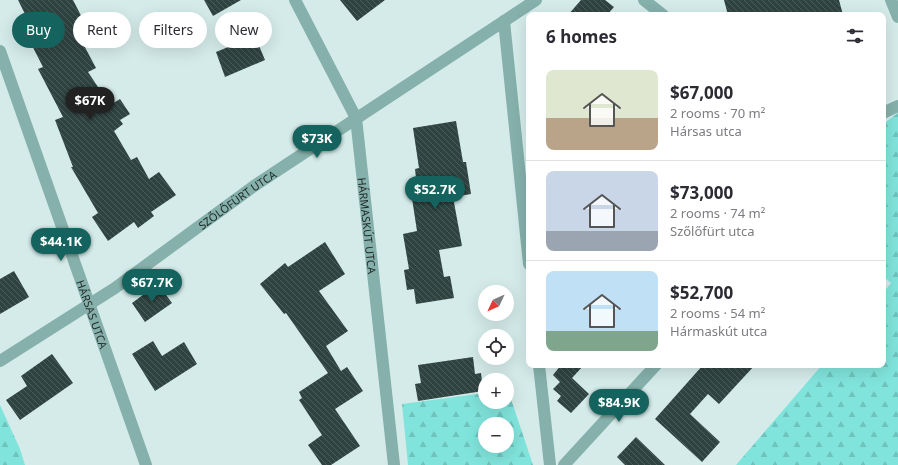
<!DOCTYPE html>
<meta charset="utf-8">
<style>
body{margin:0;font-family:"Noto Sans",sans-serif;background:#f7f7f7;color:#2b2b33;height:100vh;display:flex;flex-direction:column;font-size:15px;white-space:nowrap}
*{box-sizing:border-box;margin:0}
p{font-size:13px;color:#7c7c81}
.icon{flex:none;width:22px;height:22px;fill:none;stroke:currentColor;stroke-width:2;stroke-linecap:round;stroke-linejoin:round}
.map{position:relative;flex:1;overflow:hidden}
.side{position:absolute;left:526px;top:12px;width:360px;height:356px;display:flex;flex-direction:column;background:#fff;border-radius:8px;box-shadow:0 4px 16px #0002}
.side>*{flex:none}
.top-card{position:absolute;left:12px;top:12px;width:380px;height:36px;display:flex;gap:8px}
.needle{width:26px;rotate:226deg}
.fabs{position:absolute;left:478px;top:285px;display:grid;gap:8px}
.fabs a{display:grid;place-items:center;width:36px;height:36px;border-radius:50%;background:#fff;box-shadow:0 4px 16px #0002;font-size:20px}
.price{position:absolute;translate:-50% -34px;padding:0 9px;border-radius:14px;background:#15635e;color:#fff;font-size:13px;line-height:26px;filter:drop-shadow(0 1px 2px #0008)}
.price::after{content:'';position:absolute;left:50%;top:24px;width:12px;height:9px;margin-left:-6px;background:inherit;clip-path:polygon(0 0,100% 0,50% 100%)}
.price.current{background:#222;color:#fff}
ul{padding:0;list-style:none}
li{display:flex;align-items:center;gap:12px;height:100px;padding:0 20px}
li+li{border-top:1px solid #e1e1e2}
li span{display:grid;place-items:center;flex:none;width:112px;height:80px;border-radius:8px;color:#555}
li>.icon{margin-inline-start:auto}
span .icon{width:48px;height:48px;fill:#fffc;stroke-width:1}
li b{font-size:17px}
h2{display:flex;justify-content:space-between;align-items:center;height:48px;padding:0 20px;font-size:17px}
.tag{padding:0 14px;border-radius:18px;background:#fff;box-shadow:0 4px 16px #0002;font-size:14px;line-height:36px}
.tag.current{background:#15635e;color:#fff}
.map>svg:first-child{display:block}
.forest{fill:url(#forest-firs);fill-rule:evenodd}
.building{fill:url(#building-back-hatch)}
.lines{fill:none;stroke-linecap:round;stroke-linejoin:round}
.street{stroke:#85b0ab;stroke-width:12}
.labels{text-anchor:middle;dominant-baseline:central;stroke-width:4;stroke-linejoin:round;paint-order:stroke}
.street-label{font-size:11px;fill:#1f2827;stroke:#fff}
</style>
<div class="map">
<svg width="898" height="465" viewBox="0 0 898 465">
<defs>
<pattern id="forest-firs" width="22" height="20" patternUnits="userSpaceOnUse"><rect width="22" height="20" fill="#80e4dc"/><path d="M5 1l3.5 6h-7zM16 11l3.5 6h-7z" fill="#6ec4bd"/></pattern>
<pattern id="building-back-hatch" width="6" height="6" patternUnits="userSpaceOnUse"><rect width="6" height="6" fill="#2f4341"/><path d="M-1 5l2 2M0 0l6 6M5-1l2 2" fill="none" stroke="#4b5c5a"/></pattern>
</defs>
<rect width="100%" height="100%" fill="#d4ebe9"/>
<path class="forest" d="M898 113V465H736L822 365H883V293L891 283 883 276V124Z
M508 390 533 465H408L402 404 485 393V402H507ZM485 424H507V446H485Z
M0 405 20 449 25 465H0Z"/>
<path class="building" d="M18 0H73L89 31 79 36 96 68 88 72 110 105 120 99 130 114 120 120 123 124 114 131 131 160 137 157 149 179 159 172 176 195 151 212 154 216 138 228 134 222 108 241 92 217 98 213 71 167H73L55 120 63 117 38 69 43 67 21 24 28 20Z
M204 0H241L213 16Z
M340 0H385L357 21Z
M581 0H605L614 7 607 15H568Z
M724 0H839L843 15H728Z
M255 36 265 60 225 77 216 52Z
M456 121 463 162H466L471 194 453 197 462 246 439 250 444 277 450 276 454 298 416 304 414 289 407 290 404 270 409 269 403 234 417 231 409 179 416 178 415 169 419 168 413 128Z
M325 242 345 274 319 291 348 331 326 346 341 371 347 367 363 391 335 409 360 446 331 465H322L308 445 322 435 299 400 302 398 299 392 328 373 286 313 284 314 260 284 285 263 288 267Z
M14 271 29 297 0 314V279Z
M158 284 172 303 145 322 132 303Z
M153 341 162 356 184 342 197 364 155 391 132 354Z
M52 354 73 383 20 420 6 400 27 386 21 376Z
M473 357 475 374 481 373 483 391 418 401 415 384 421 383 418 365Z
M561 365H584L572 378 589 394 571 413 557 401 561 396 553 389 560 382 553 375Z
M703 365H755L719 404 708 394 690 414 720 442 702 462 655 419Z
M636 437 637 438 665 465H625L617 457Z"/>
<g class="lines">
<g class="street">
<path id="s1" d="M295 0 356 118 394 465"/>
<path d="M644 0 663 15"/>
<path d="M891 0 898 17"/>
<path d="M504 21 529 264"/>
<path id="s2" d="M0 51 146 465"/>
<path d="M883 113 898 106"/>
<path id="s3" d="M0 361 115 288 254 186 536 0"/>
<path d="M539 365 550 465"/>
<path d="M564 465 656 365"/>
</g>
</g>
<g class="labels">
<g class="street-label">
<text stroke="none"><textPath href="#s3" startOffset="287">SZŐLŐFÜRT UTCA</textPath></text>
<text stroke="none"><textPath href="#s1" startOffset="241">HÁRMASKÚT UTCA</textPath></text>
<text stroke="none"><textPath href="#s2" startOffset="279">HÁRSAS UTCA</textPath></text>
</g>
</g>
</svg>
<div class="fabs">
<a><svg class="needle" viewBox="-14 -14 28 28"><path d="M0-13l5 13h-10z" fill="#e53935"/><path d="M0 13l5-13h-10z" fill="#7c7c81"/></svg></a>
<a><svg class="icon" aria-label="locate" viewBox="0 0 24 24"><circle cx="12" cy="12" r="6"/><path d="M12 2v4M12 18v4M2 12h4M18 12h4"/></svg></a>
<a>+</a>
<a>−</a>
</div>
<b class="price current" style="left:90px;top:121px">$67K</b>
<b class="price" style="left:317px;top:159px">$73K</b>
<b class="price" style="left:435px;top:210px">$52.7K</b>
<b class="price" style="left:61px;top:262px">$44.1K</b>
<b class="price" style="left:152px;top:303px">$67.7K</b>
<b class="price" style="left:619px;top:423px">$84.9K</b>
<div class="top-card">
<a class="tag current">Buy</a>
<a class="tag">Rent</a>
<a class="tag">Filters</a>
<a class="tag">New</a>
</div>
<section class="side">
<h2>6 homes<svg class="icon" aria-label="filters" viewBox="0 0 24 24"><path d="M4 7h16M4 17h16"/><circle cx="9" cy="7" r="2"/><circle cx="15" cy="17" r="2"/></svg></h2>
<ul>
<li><span style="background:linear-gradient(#dfe7d0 60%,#b9a48a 0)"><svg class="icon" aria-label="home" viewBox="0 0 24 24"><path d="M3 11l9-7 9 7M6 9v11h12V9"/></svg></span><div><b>$67,000</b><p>2 rooms · 70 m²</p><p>Hársas utca</p></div></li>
<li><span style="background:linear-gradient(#c9d6e8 75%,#9aa5b1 0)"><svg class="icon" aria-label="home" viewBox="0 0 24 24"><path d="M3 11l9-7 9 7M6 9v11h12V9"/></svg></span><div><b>$73,000</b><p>2 rooms · 74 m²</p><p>Szőlőfürt utca</p></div></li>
<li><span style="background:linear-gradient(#bfe0f5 75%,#7fa58c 0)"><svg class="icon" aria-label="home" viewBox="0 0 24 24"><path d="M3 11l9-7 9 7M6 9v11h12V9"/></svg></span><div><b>$52,700</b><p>2 rooms · 54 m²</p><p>Hármaskút utca</p></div></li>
</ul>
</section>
</div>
